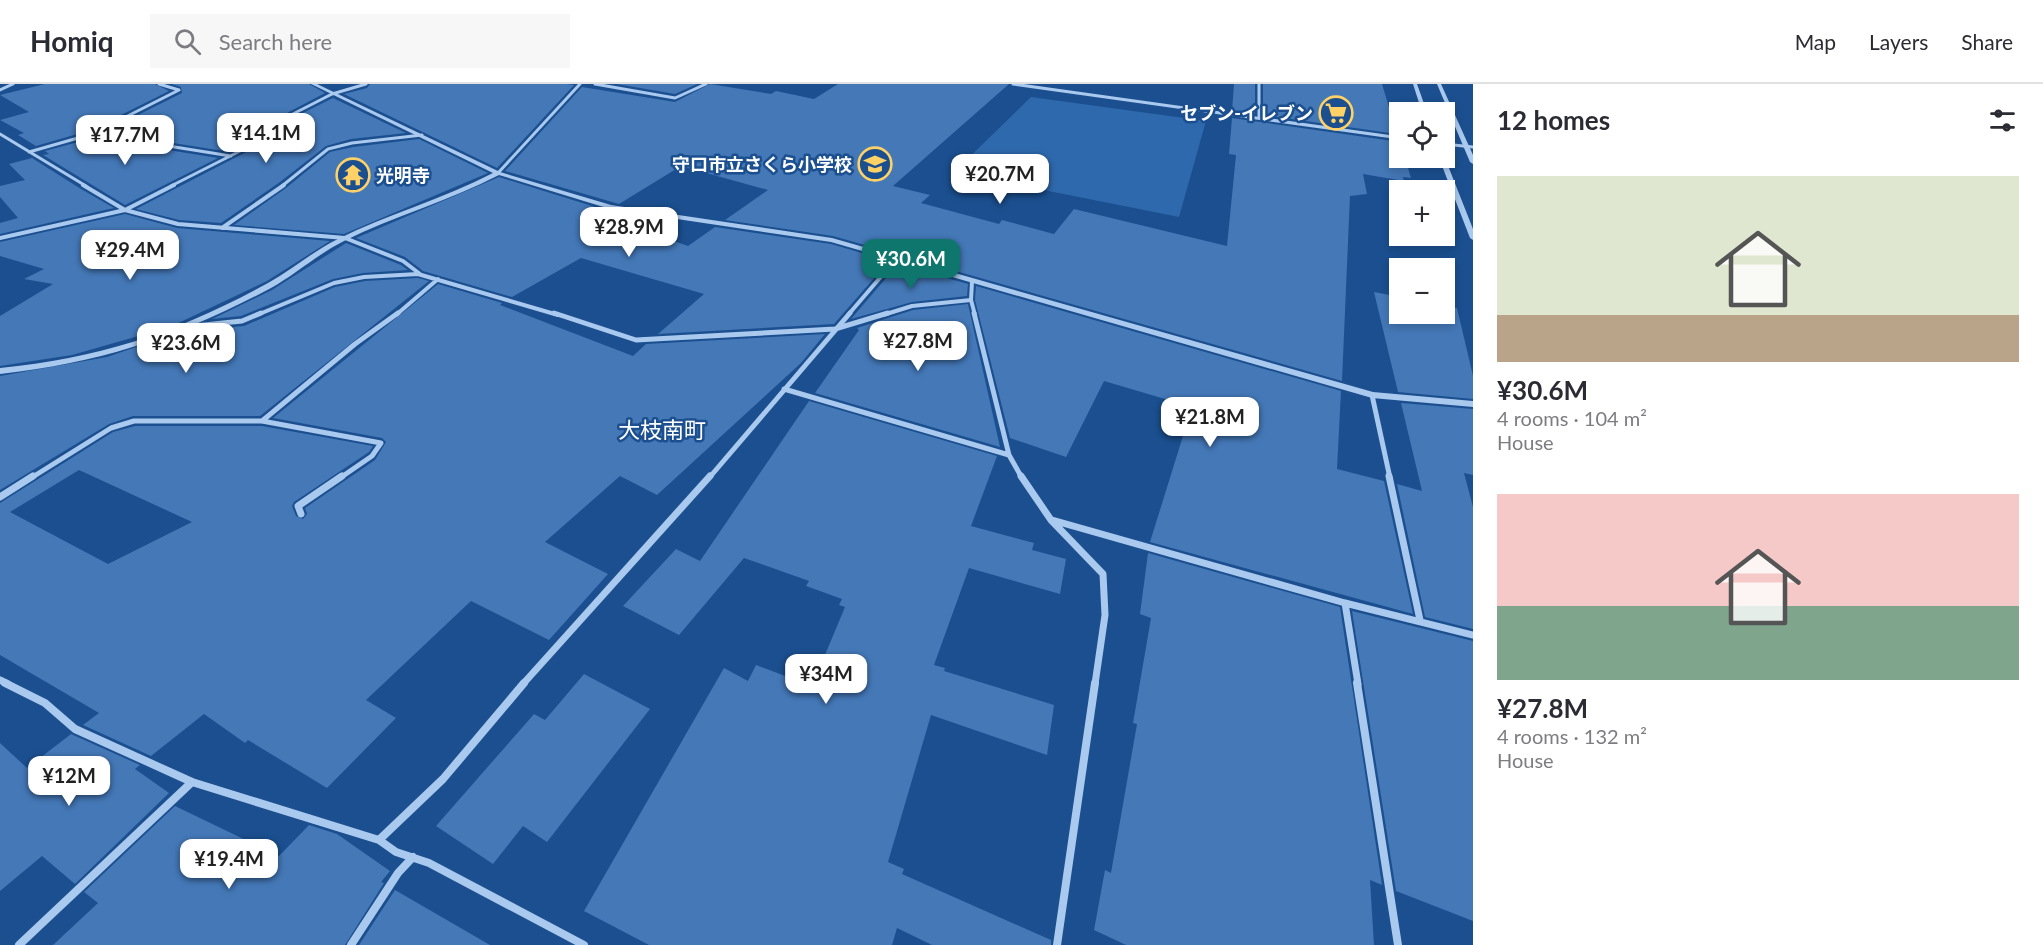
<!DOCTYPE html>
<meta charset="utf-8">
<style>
body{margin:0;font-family:Lato,"Noto Sans JP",sans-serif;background:#f7f7f7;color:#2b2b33;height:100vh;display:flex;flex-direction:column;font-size:22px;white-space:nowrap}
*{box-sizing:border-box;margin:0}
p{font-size:20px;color:#7c7c81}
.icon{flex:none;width:33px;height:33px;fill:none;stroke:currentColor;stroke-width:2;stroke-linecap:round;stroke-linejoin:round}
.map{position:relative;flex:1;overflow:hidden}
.drawer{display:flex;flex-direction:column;background:#fff;width:570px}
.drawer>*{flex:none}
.controls{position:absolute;left:1389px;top:18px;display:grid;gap:12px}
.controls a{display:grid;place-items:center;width:66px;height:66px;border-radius:0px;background:#fff;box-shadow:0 3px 9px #0003;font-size:30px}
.price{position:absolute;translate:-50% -51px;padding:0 14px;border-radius:12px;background:#fff;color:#222;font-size:20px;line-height:39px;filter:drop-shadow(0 2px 3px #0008)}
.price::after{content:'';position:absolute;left:50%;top:36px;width:18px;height:14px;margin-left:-9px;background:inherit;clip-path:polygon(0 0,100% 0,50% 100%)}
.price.current{background:#0f766e;color:#fff}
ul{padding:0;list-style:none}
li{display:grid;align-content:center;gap:12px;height:318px;padding:0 24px}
li span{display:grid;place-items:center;height:186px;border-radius:0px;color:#555}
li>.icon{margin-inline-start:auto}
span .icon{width:108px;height:108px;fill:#fffc;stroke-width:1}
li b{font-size:26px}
h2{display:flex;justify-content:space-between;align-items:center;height:72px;padding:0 24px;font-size:26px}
header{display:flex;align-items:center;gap:36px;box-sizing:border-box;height:84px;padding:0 30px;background:#fff;border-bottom:2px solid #e1e1e2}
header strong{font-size:28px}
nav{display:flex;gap:33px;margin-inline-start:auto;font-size:21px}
.search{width:420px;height:54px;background:#f7f7f7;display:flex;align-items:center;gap:15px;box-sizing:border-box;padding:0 21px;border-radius:0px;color:#7c7c81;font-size:22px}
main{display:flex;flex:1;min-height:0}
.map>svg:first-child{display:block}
.green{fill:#2e69ad}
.building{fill:#4478b7;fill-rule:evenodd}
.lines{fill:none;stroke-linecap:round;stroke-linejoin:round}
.minor-far4{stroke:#a9c9ee;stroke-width:3}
.minor-far3{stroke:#a9c9ee;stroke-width:4}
.minor-far2{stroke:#a9c9ee;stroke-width:5}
.minor-far1{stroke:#a9c9ee;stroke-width:7}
.minor{stroke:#a9c9ee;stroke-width:8}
.tertiary{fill:#a9c9ee;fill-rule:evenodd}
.labels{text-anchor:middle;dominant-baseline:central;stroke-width:5;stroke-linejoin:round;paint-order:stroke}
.far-poi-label{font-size:18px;font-weight:bold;fill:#fff;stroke:#1b4f8f;text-anchor:end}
.neighbourhood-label{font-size:22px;fill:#fff;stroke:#1b4f8f}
</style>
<header>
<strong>Homiq</strong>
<div class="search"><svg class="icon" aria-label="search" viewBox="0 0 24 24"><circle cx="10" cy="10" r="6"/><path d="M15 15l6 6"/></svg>Search here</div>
<nav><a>Map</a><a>Layers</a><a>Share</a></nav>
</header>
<main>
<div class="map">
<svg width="1473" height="861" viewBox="0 0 1473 861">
<rect width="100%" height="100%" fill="#1b4f8f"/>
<path class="green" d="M1031 13 1206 37 1179 133 954 88Z"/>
<path class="building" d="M45 0H155L169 7 91 46 36 62 18 51 24 49 0 36 29 28 0 11Z
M172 0H309L325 9 287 29 230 68 104 48 182 9 181 3Z
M370 0H567L574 1 497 84 344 10 367 4Z
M617 0H697L675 10Z
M710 0 771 10 776 7 814 15 838 0H1009L893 102 930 111 921 119 999 140 1002 136 1054 150 1074 125 1227 162 1236 71 1229 70 1232 34 1400 58V74H1405L1411 94 1403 93 1404 97 1363 90 1367 110 1350 112 1342 297 833 152 725 136 768 106 681 82 619 120 505 87 582 3 675 18Z
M1234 0H1255V30L1232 27Z
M1263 0H1382L1397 50 1263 31Z
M333 14 406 49 351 55 326 62 280 98 221 139 179 136 136 125 246 68 291 35Z
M93 54 218 74 125 121 43 71 49 70 45 67Z
M419 55 488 89 344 150 234 141 286 104 330 68 353 63Z
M32 74 81 105 114 124 0 150V139L18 134 0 113V102L25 96 9 80Z
M499 93 608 127 600 131 688 162 715 143 831 160 889 177 834 240 658 250 704 210 581 174 512 213 423 187 405 173 356 154Z
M125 130 177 144 330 157 267 197 170 243 72 271 0 282V232L53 200 24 195 44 185 0 172V158Z
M346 159 401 181 408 186 363 189 333 195 241 232 212 235 272 206Z
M898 180 968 200 967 212 912 218 851 235Z
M418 194 429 197 260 332H133L109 340 0 406V292L107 273 183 247 244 242 335 203 365 197Z
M438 200 502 219 500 221 633 272 646 260 825 250 801 279 657 411 620 392 545 458 608 490 549 556 471 517 366 616 396 634 327 704 248 656 245 659 204 630 151 672 83 641 99 629 0 571V419L113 348 135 342H262L373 362 369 368 294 418 292 422 296 432 303 435 307 430 305 424 375 376 386 358 382 354 273 334ZM79 386 192 438 108 480 10 428Z
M976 202 1341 307 1337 385 1384 397 1413 530 1150 458 1192 323 1104 297 1066 373 1010 354 975 216Z
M1374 208 1400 213V230H1444V222L1457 224 1473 292V315L1398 308Z
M968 220 1000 363 815 309 859 246 857 244 913 226Z
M809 317 997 372 971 442 1034 459 1032 466 1066 475 1060 510 969 484 934 581 945 584 944 587 1054 621 1047 671 931 631 888 778 904 785 902 790 1051 856V861H932L897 844 892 861H649L584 827 724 584 748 597 756 581 812 602 845 523 839 521 842 515 806 502 809 497 744 474 679 551 623 522 676 465 700 477Z
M1401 319 1473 325V391L1464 389 1473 423V545L1425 533 1397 400 1422 407Z
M1148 469 1340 523 1382 801 1370 796 1374 861H1126L1094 846 1105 786 1111 789 1137 640 1133 639 1151 534 1140 530Z
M1352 527 1473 557V837L1396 807Z
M584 590 650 625 547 758 523 742 493 780 436 742 534 630 545 636Z
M71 650 140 681 135 685 169 709 75 800 42 772 0 807V659L27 684Z
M175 722 279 772 309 741 337 750 390 787 381 798 384 799 345 861H53L98 819 84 808Z
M395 806 490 861H359Z"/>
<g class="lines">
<path class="minor-far4" d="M595 0 675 14 706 0
M1013 0 1400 54
M1259 0V34
M0 6 13 0
M0 50 86 102
M93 50 231 72
M1444 60 1473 63
M29 68 92 50 179 6 159 0
M498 89 580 0
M171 102 244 65 289 32 332 10 366 0
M282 102 328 65 352 59 422 51"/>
<path class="minor-far3" d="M83 101 125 126 178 140 345 154 403 177 420 190
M222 144 284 101
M0 154 125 126 174 101
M972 197 971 216 975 231
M257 231 334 199 364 193 418 190 558 231
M396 231 438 195
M848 231 897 174
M883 231 912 222 971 216"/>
<path class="minor-far2" d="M554 229 636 256 835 245 888 229
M974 229 1009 371 1022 394
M185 243 242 237 261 229
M784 305 1009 371
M1372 311 1390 394
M262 337 355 260 398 229
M31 394 111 344 134 337H262L381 359 372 372 340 394
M709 394 850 229"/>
<path class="minor-far1" d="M1021 392 1051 436 1103 490 1105 531 1095 600
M1389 392 1420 536
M0 413 33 392
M301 430 298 422 342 392
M1052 436 1345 519 1473 551
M1345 519 1358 600
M0 596 8 600
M523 600 710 392"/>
<path class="minor" d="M5 599 45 619 75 645 192 698 379 756 396 768 429 779 584 861
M1357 599 1398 861
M379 756 443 695 524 599
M19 861 192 698
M351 861 398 789 413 773
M1057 861 1095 599"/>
<path class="tertiary" d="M311 0H317L500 88 611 121 832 154 1373 308 1473 317V323L1372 314 831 158 610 125 499 91C449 117 394 132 344 157 318 170 296 190 271 204 181 252 102 279 0 290V284C101 274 179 248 268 199 292 186 313 167 338 155 388 130 443 115 493 89Z
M1413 0H1417L1427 28H1422Z
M1437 0H1441L1473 71V80L1470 78Z
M1439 74H1445L1473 145V156L1470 154Z"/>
</g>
<defs>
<g id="supermarket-ring" transform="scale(1.725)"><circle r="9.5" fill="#1b4f8f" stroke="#ffd166" stroke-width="1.5"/><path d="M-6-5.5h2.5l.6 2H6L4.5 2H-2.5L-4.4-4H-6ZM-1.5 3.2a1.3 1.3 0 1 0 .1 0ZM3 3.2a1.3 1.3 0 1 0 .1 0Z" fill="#ffd166"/></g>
<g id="school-ring" transform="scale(1.725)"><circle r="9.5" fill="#1b4f8f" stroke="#ffd166" stroke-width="1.5"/><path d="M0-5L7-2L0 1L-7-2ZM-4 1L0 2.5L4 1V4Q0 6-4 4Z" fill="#ffd166"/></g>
<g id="temple-ring" transform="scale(1.725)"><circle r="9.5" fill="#1b4f8f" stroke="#ffd166" stroke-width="1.5"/><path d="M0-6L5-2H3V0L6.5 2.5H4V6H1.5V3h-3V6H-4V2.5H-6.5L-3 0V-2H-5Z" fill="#ffd166"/></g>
</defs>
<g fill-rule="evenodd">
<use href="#supermarket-ring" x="1336" y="29"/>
<use href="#school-ring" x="875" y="80"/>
<use href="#temple-ring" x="353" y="91"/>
</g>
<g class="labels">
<g class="far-poi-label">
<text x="1313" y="29">セブン-イレブン</text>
<text x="852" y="80">守口市立さくら小学校</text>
<text x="376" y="91" text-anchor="start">光明寺</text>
</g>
<g class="neighbourhood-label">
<text x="662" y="345">大枝南町</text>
</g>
</g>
</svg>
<div class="controls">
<a><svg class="icon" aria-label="locate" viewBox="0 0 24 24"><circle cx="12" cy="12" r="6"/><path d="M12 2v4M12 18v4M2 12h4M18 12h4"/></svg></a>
<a>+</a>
<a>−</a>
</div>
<b class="price" style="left:266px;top:80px">¥14.1M</b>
<b class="price" style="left:125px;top:82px">¥17.7M</b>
<b class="price" style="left:1000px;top:121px">¥20.7M</b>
<b class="price" style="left:629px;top:174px">¥28.9M</b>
<b class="price" style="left:130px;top:197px">¥29.4M</b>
<b class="price current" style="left:911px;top:206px">¥30.6M</b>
<b class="price" style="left:918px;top:288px">¥27.8M</b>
<b class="price" style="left:186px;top:290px">¥23.6M</b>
<b class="price" style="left:1210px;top:364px">¥21.8M</b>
<b class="price" style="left:826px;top:621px">¥34M</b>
<b class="price" style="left:69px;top:723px">¥12M</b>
<b class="price" style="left:229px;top:806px">¥19.4M</b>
</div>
<section class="drawer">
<h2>12 homes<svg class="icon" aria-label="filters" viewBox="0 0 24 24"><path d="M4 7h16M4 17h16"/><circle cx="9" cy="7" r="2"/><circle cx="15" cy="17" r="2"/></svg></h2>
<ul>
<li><span style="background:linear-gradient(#dfe7d0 75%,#b9a48a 0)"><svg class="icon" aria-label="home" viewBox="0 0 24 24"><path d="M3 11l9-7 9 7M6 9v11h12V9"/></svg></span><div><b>¥30.6M</b><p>4 rooms · 104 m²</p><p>House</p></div></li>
<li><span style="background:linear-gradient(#f6c9c9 60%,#7fa58c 0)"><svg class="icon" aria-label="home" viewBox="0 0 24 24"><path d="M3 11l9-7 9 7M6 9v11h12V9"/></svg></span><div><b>¥27.8M</b><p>4 rooms · 132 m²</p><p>House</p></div></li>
</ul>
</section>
</main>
